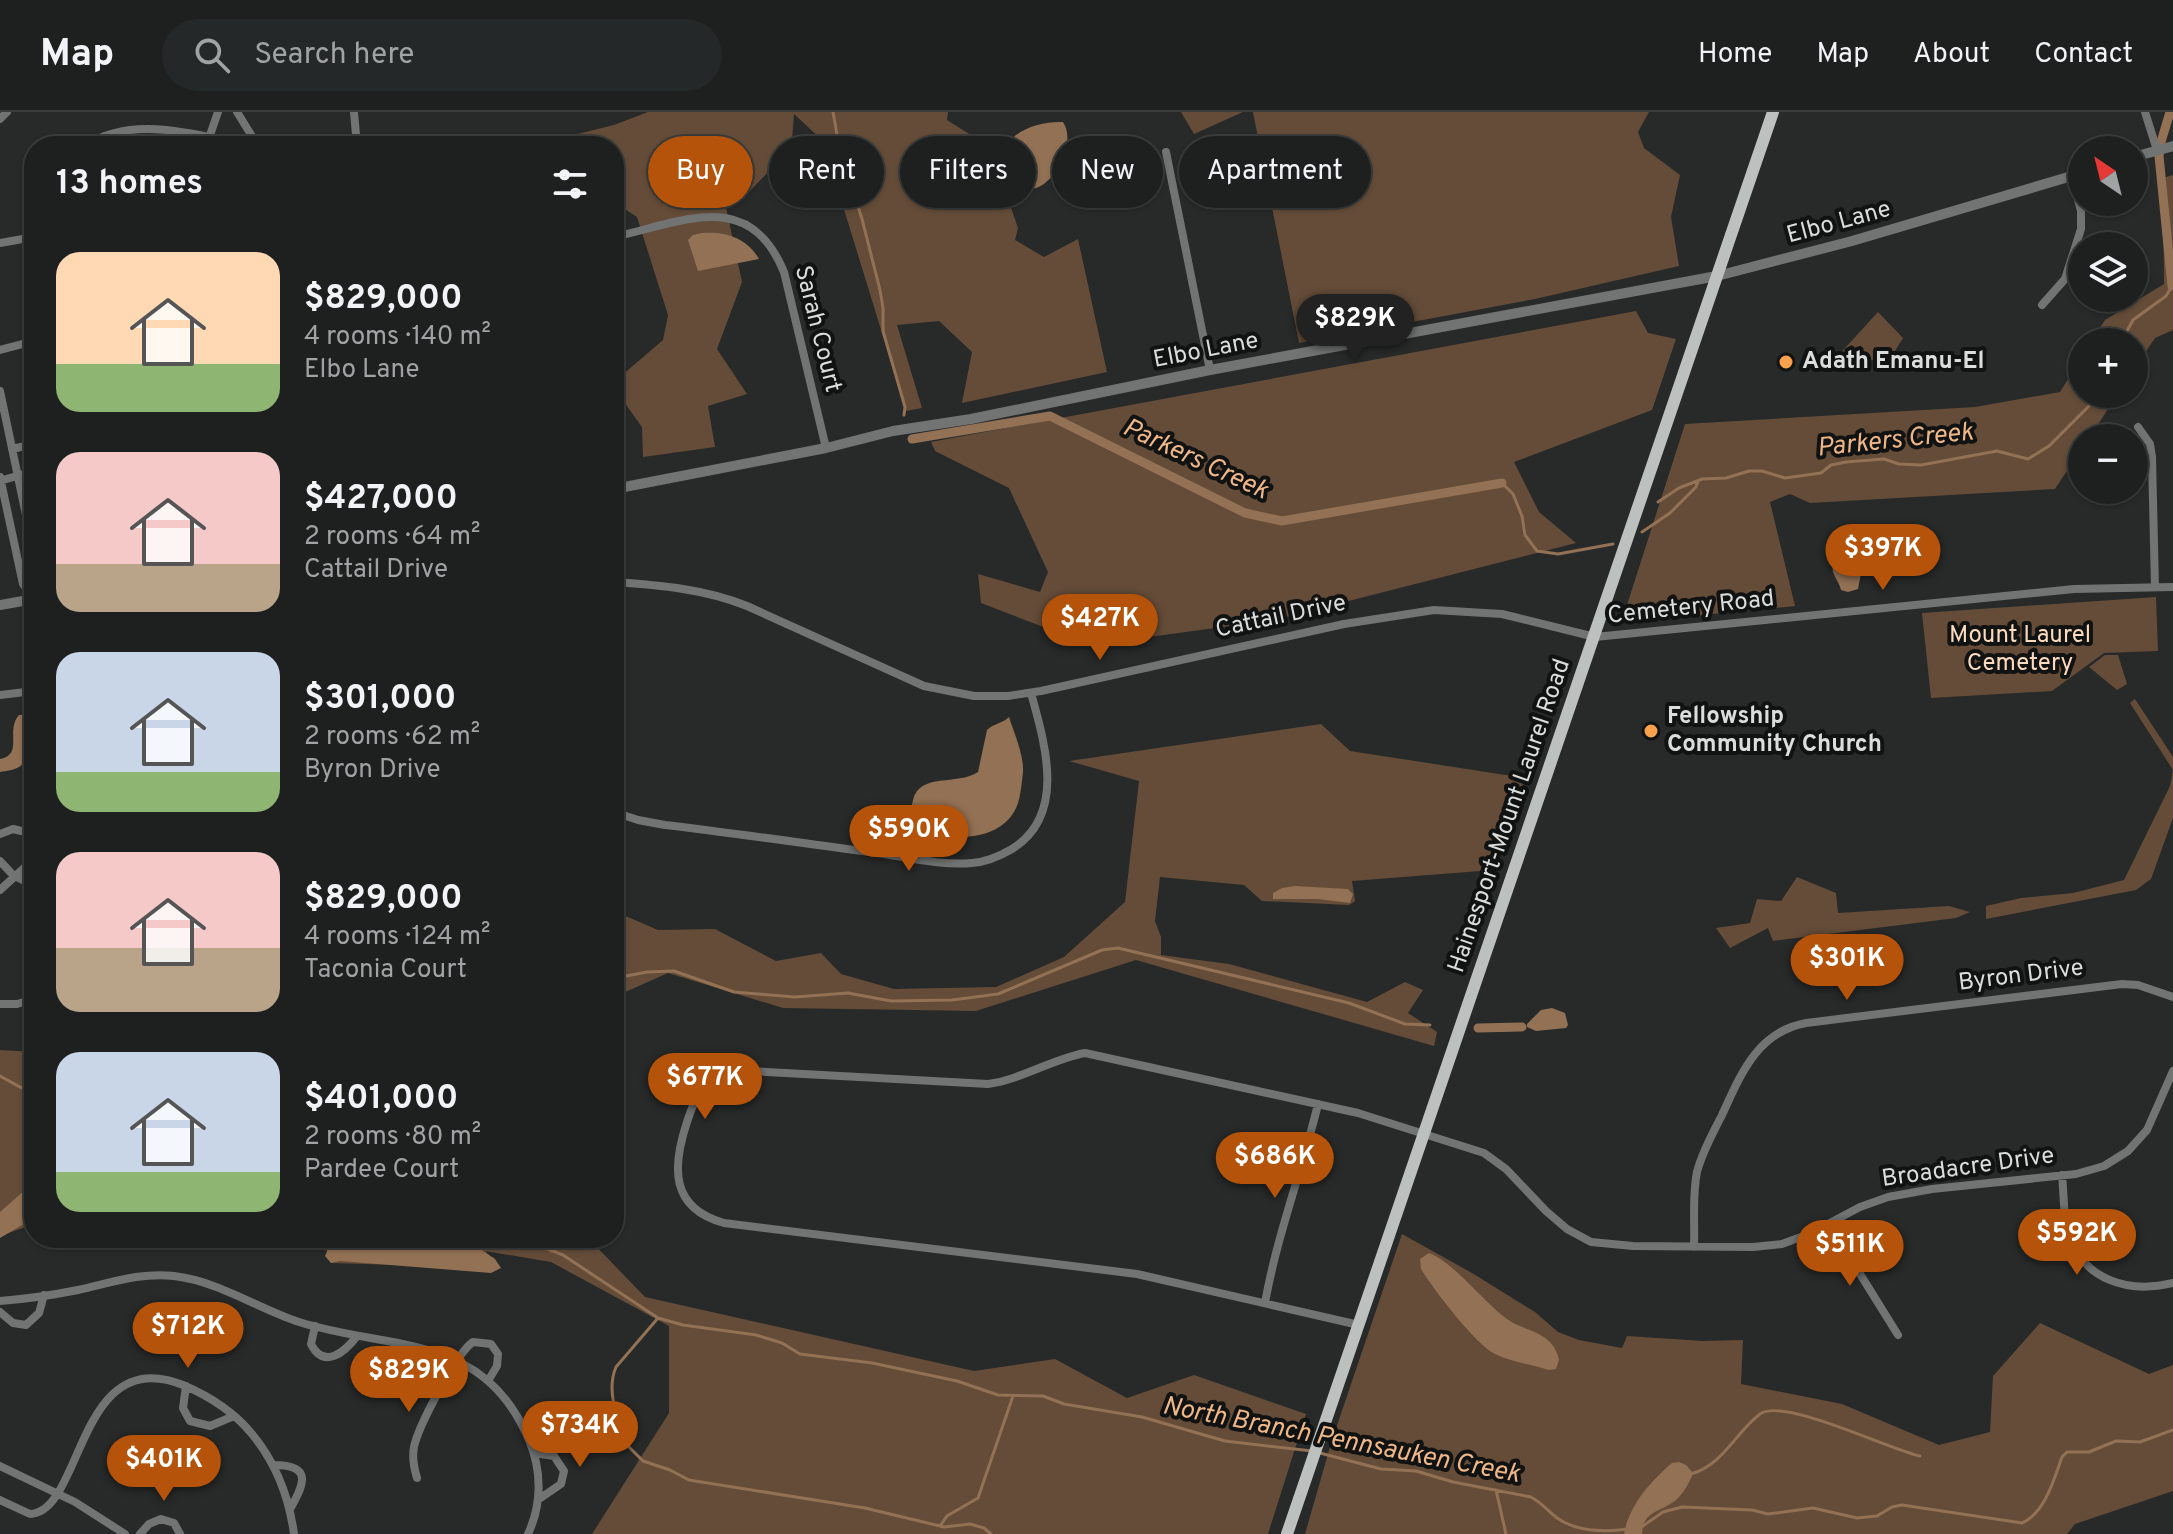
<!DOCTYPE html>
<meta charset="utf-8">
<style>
body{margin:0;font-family:Overpass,sans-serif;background:#252828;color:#f1f3f6;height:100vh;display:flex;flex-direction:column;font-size:30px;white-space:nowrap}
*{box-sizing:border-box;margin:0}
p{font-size:26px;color:#a0a3a4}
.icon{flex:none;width:44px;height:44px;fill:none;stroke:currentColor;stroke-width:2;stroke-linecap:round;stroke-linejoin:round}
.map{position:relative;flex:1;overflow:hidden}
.details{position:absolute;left:24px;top:24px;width:600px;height:1112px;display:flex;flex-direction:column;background:#1d201f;border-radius:32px;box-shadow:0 2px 6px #0004,0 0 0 2px #3b3e3d}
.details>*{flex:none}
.banner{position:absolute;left:648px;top:24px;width:760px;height:72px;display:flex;gap:16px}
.needle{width:52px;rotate:325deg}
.controls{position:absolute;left:2068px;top:24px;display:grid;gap:16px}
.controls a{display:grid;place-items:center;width:80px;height:80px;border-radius:50%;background:#1d201f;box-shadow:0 2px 6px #0004,0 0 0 2px #3b3e3d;font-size:40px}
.price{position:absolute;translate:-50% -68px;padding:0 18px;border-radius:28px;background:#b45309;color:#fff;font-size:26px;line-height:52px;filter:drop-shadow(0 2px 4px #0008)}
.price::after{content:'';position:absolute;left:50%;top:48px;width:24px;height:18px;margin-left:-12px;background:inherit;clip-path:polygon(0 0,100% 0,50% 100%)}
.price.on{background:#222;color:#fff}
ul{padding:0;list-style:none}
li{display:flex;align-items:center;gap:24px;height:200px;padding:0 32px}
li span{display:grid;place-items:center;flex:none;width:224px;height:160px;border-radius:24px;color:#555}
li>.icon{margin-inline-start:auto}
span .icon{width:96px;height:96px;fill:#fffc;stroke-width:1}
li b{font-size:34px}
h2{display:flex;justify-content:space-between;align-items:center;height:96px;padding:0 32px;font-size:34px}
.tag{padding:0 28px;border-radius:36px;background:#1d201f;box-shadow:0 2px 6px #0004,0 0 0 2px #3b3e3d;font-size:28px;line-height:72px}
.tag.on{background:#b45309;color:#fff}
header{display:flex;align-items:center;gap:48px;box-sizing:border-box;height:112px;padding:0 40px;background:#1d201f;border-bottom:2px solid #3b3e3d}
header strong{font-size:38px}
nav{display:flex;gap:44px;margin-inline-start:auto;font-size:28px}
.search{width:560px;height:72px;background:#252828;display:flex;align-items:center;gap:20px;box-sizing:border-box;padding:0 28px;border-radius:44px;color:#a0a3a4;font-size:30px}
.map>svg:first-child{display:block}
.green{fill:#644c38}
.water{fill:#937154}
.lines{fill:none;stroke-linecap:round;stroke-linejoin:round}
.stream{stroke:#937154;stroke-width:3}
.canal{stroke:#937154;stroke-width:9}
.minor{stroke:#727474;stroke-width:8}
.tertiary{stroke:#727474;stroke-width:10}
.primary{stroke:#bcc0bf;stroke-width:12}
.poi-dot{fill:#f9a04c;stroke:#111212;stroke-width:3}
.labels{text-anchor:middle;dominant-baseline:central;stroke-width:8;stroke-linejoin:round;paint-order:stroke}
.street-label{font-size:24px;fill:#dbdddd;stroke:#111212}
.poi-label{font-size:24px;font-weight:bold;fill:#dbdddd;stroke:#111212;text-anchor:start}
.park-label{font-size:24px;fill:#fddbbe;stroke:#111212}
.water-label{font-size:26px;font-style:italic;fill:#efb788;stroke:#111212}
</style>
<header>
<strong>Map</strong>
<div class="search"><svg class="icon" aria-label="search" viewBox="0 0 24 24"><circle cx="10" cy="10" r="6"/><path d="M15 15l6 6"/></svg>Search here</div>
<nav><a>Home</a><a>Map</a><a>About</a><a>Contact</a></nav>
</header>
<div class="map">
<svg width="2173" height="1422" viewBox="0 0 2173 1422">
<rect width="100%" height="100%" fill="#272a29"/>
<path class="green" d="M648 0H948L947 8 990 35 1018 116 1015 128 1044 145 1078 127 1107 260 962 291 972 240 939 209 897 213 922 296 906 299 823 29 794 2 789 67 772 56 748 81 717 53 742 170 717 237 747 282 708 294 715 335 643 345 642 315 614 276V270L663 228 668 203 637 105 614 90V34H529L614 13Z
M1181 0H1243L1194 22Z
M1253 0H1649L1638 20 1644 36 1680 63 1671 105 1679 154 1535 187 1299 231Z
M2173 63V218L2155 226 2134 257V230H2091L2105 208 2164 172 2163 66Z
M1636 199 1648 221 1676 227 1652 298 1514 350 1539 400 1576 431 1274 508 1090 533 981 491 978 462 1040 480 1048 460 1009 376 935 339 931 330Z
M1878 200 1903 226 1893 242 1848 255 1835 247Z
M2082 245V282H2118L2089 326H2082V336L2055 377 1810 391 1790 382 1770 390 1795 494 1630 510 1626 496 1685 312 1975 295 2060 280Z
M2156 485 2158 539 2104 541 2052 579 1931 586 1922 501Z
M2105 543H2118L2127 572 2117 578 2089 555Z
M2135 587 2173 645V706L2151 767 2136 778 1986 807V794L2021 786 2073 781 2124 768 2170 674 2173 658 2130 591Z
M1321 612 1350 639 1525 666 1493 758 1352 769 1355 789 1349 793 1262 789 1244 773 1160 765 1155 809 1161 825V843L1229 852 1367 890 1405 870 1423 878 1408 901 1437 920 1434 934 1136 848 976 899 783 896 668 861 614 885V799L658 818 715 817 776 849 821 841 841 862 894 877 996 875 1064 845 1125 790 1139 669 1069 649Z
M1797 765 1836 781 1838 801 1949 794 1970 800 1956 806 1773 829 1768 816 1730 836 1716 816 1750 811 1757 787 1781 789Z
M0 938 34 940V1112L0 1124Z
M1402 1122 1472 1161 1535 1200 1558 1220 1579 1228 1622 1236 1627 1224 1703 1229 1743 1228 1741 1272 1842 1292 1939 1333 1990 1320 1993 1264 2040 1211 2149 1262 2173 1253V1379L2075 1412 2067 1422H1305L1332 1328Z
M314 1126H588L645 1185 974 1259 1055 1247 1127 1286 1194 1263 1306 1302 1268 1422H592L669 1301V1214L551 1150 485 1139 501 1156 331 1151 323 1129Z"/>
<path class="water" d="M1063 10C1077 30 1055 74 1032 77L1023 61 1013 26C1024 14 1048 9 1063 10Z
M702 121C726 119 747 126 759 147L698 159 688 128 693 123Z
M1855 423 1879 425 1883 447 1878 452 1862 456 1858 477 1848 480 1841 478C1840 472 1835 466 1833 460 1830 444 1840 427 1855 423Z
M19 603H25L33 612C34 624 31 648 19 655 14 658 6 659 0 660V647C24 642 5 619 19 603Z
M1009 605C1014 621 1024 643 1023 660 1022 668 1021 682 1018 691 1005 730 952 730 919 718 912 708 910 700 913 688 920 660 957 674 978 660L987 618C994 611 1002 612 1009 605Z
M1295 774 1348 777 1353 782 1350 791 1318 787H1273V781L1282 776Z
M1552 896 1565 901 1568 913 1566 916 1536 919 1527 915V912L1541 898Z
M34 1070V1106L0 1126V1100Z
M312 1126H464L495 1147 501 1156 491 1161 340 1149 331 1151 325 1144 329 1135 323 1129Z
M1429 1141C1455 1151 1483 1190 1507 1207 1527 1221 1553 1219 1559 1248L1556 1257 1549 1258C1531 1252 1511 1250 1495 1242 1475 1232 1433 1177 1421 1157L1420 1147Z
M1679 1350 1686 1353 1693 1361C1690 1370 1683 1382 1676 1388 1660 1401 1643 1398 1642 1422H1624C1629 1393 1651 1369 1672 1351Z"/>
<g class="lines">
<path class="stream" d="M833 0 839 34 862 107 880 178 883 196V219L905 295 904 303
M2121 230 2133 208 2166 184 2172 174
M1502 371 1513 382 1522 404 1525 423 1537 439 1558 442 1613 432
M1658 390 1679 376 1702 367 1726 366 1749 359H1762L1785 366 1821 361 1831 353 1846 350 1884 347 1899 352 1921 353 1997 339 2028 347 2049 334 2101 282
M1642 420 1670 401 1696 375 1698 369
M29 611 34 605
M614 870 626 864 647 860 674 859 734 880 795 885 848 881 891 889 952 888 998 882 1102 838 1118 836 1349 891 1405 912 1430 913
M0 964 20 975 34 979
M521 1126 563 1143 658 1206 683 1213 756 1223 782 1231 800 1242 872 1251 957 1269 998 1283 1043 1284 1064 1292 1142 1305 1225 1329 1312 1339
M551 1139 552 1126
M658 1206 616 1255C606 1278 618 1300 618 1324L643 1349 670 1358 689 1368 865 1396 944 1415 970 1412 984 1416 991 1422
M1320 1341 1381 1357 1416 1359 1453 1370 1531 1385C1542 1391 1548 1399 1557 1406 1577 1420 1606 1420 1628 1417
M1691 1362C1722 1354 1736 1320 1760 1302 1783 1285 1888 1337 1920 1344
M1496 1378 1506 1422
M940 1414 947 1404 978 1386 1013 1284
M1640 1416 1663 1400 1682 1395 1752 1398 1768 1402 1813 1396 1857 1406 1877 1404 1892 1395 1902 1393 2022 1411C2045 1401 2054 1367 2062 1345L2067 1340H2089L2116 1329 2140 1330 2173 1318"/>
<path class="canal" d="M2170 0 2161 30 2159 44 2172 174
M912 327 1050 304 1245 401 1282 409 1502 371
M1478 916 1522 915"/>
<path class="minor" d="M237 0 258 34
M354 0 357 34
M2145 0 2157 38
M0 7 7 0
M209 26 218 0
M85 34C133 2 197 23 247 34
M1166 40 1210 258
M614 125C683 110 749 75 784 160L826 336
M0 131 34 125
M2042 193 2065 167 2081 117V99L2072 64
M0 238 34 229
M0 279 34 441
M2138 315 2150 332 2152 345 2155 475
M12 337 34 332
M0 365 23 472 34 486
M0 369 34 359
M614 470C659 473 705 477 747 494L924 574 974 584H1008L1041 579 1344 512 1434 498 1502 502 1595 525 2074 477 2173 475
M0 583 34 579
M614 700 638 708 665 713C733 721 802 731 870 740 903 744 939 754 972 751 987 750 1000 744 1012 737 1067 703 1045 632 1031 581
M0 722 13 717 34 722
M0 749 13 763 34 774
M0 778 34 747
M0 892H17L34 887
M2062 1063C2064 1082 2063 1102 2068 1120 2082 1168 2128 1182 2173 1171
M1829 1112 1898 1223
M1694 1135C1695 1111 1692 1084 1697 1060 1702 1040 1713 1021 1722 1003 1741 962 1757 920 1806 911L2122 872 2138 873 2173 885
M0 1189C26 1187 53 1183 78 1178 110 1171 141 1160 174 1164 218 1169 257 1196 299 1210 392 1239 484 1220 529 1328 542 1359 542 1392 528 1422
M1265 1191C1277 1123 1302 1059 1318 992
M0 1200 13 1211 26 1213 39 1201 44 1183
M1359 1213 1137 1162 724 1111C670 1096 672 1055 687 1010 692 995 698 977 712 967 722 960 735 959 748 959L988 972C1023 967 1052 947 1085 941L1358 1001 1484 1041 1506 1057 1546 1099 1567 1117 1591 1130 1633 1134 1753 1135 1782 1132 1809 1122 1860 1095 1888 1085 1932 1077 2076 1062 2104 1054 2128 1039 2147 1018 2173 959
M315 1214 311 1232C324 1258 345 1240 357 1224
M186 1274 183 1296 190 1309 210 1314 234 1304
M534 1341 554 1344 564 1359 561 1372 539 1387
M274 1353C312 1353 305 1371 290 1397
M0 1354 75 1390 125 1422
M417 1366C414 1356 412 1345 414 1335 418 1315 457 1240 473 1230L491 1232 498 1242 497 1254 488 1269
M0 1388 30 1402C83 1401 77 1230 183 1273 209 1284 234 1300 252 1322 276 1351 289 1385 294 1422
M140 1422 149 1412 161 1407 174 1411 180 1422"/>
<path class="tertiary" d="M2134 45 2173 34
M614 377 826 336 893 319 971 307 1210 258 1717 164 1852 129 2082 61
M0 493 34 487"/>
<path class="primary" d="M1287 1422 1773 0"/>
</g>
<g class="poi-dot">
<circle cx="1786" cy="250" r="8"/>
<circle cx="1651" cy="619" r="8"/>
</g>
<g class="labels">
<g class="street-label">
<text transform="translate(1839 111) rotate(-15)">Elbo Lane</text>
<text transform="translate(817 217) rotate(76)">Sarah Court</text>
<text transform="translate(1206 239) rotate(-11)">Elbo Lane</text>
<text transform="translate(1691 496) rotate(-6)">Cemetery Road</text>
<text transform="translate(1281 505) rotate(-12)">Cattail Drive</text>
<text transform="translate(1510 704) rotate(-71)">Hainesport-Mount Laurel Road</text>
<text transform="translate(2021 864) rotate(-7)">Byron Drive</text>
<text transform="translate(1968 1056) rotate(-8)">Broadacre Drive</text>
</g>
<g class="poi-label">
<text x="1802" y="250">Adath Emanu-El</text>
<text x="1667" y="605">Fellowship<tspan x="1667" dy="28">Community Church</tspan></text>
</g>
<g class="park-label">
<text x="2020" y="524">Mount Laurel<tspan x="2020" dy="28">Cemetery</tspan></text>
</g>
<g class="water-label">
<text transform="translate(1895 329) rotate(-6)">Parkers Creek</text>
<text transform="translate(1195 348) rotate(25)">Parkers Creek</text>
<text transform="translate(1341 1329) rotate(11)">North Branch Pennsauken Creek</text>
</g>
</g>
</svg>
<div class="controls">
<a><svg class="needle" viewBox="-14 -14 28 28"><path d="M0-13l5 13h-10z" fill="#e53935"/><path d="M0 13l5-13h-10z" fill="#a0a3a4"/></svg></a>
<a><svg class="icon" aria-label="layers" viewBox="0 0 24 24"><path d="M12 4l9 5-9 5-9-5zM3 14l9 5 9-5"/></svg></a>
<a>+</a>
<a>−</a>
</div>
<b class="price on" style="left:1355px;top:250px">$829K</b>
<b class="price" style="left:1883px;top:480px">$397K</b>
<b class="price" style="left:1100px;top:550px">$427K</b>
<b class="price" style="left:909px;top:761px">$590K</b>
<b class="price" style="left:1847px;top:890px">$301K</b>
<b class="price" style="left:705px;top:1009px">$677K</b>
<b class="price" style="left:1275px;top:1088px">$686K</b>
<b class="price" style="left:2077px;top:1165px">$592K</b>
<b class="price" style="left:1850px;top:1176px">$511K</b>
<b class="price" style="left:188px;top:1258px">$712K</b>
<b class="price" style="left:409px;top:1302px">$829K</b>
<b class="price" style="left:580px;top:1357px">$734K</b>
<b class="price" style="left:164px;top:1391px">$401K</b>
<div class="banner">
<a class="tag on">Buy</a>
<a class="tag">Rent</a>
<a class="tag">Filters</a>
<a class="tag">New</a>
<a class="tag">Apartment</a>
</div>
<section class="details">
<h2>13 homes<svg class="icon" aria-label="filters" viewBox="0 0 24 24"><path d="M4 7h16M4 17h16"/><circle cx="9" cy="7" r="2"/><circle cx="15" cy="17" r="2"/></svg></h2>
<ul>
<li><span style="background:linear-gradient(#ffd9b3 70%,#8fb573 0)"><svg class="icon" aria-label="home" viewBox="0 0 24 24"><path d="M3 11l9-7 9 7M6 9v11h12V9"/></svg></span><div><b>$829,000</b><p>4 rooms · 140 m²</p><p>Elbo Lane</p></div></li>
<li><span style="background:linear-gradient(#f6c9c9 70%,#b9a48a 0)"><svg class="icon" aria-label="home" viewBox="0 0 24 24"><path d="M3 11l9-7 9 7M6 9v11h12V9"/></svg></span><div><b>$427,000</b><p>2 rooms · 64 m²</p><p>Cattail Drive</p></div></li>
<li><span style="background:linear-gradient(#c9d6e8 75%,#8fb573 0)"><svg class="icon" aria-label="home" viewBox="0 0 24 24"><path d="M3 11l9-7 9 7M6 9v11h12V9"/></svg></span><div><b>$301,000</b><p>2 rooms · 62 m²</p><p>Byron Drive</p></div></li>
<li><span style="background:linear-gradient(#f6c9c9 60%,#b9a48a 0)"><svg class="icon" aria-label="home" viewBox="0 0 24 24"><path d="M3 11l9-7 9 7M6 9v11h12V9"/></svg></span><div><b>$829,000</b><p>4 rooms · 124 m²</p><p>Taconia Court</p></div></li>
<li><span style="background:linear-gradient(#c9d6e8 75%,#8fb573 0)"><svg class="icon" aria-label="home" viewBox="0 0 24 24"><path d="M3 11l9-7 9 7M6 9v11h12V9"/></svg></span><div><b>$401,000</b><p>2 rooms · 80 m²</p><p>Pardee Court</p></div></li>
</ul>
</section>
</div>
